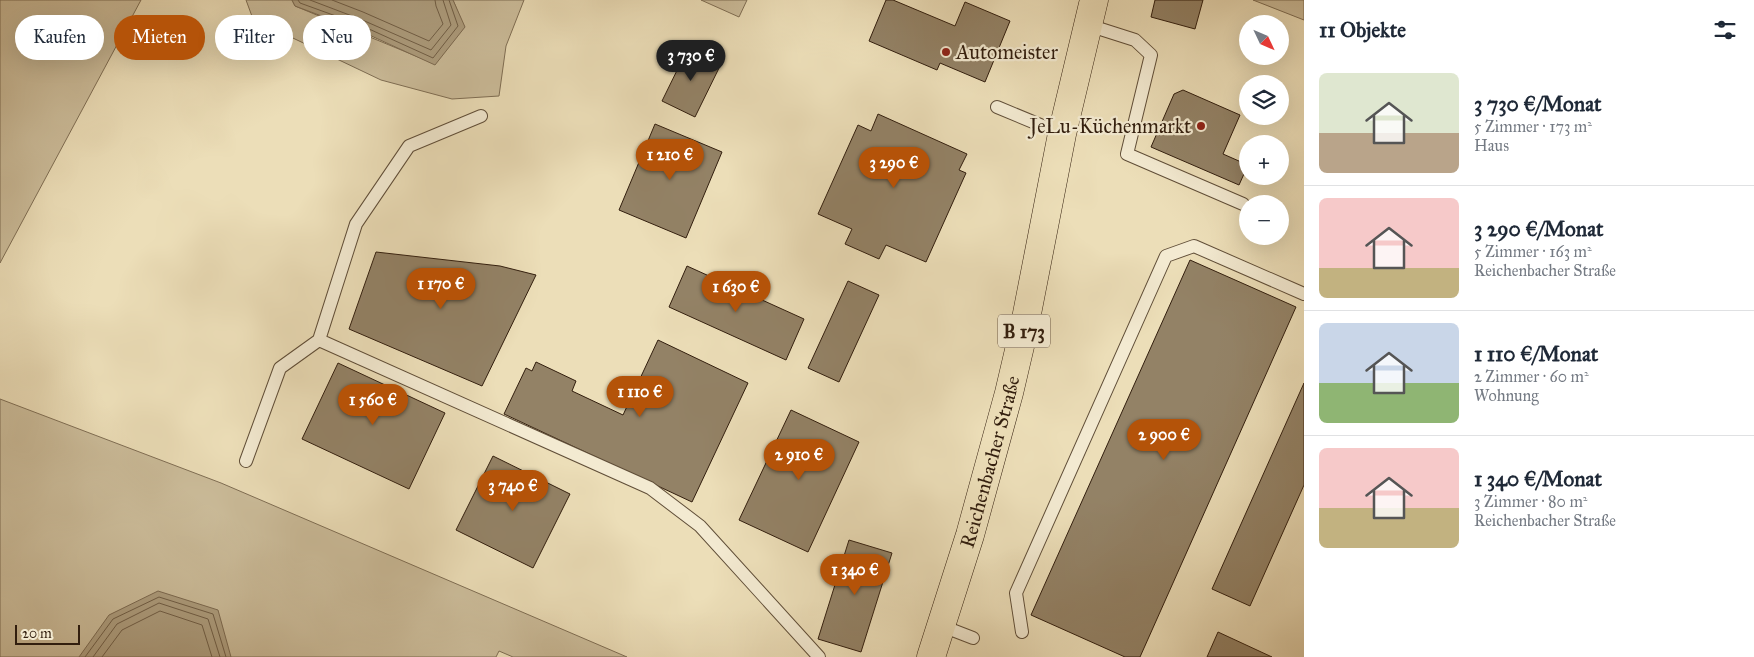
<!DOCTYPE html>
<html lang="de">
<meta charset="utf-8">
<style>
body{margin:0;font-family:"IM FELL Great Primer",serif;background:#f6f6f7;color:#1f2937;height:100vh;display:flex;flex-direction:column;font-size:19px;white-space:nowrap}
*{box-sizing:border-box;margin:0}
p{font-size:16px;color:#747a83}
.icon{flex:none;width:28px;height:28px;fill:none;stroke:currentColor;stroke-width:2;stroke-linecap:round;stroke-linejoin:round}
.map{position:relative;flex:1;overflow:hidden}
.sheet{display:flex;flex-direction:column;background:#fff;width:450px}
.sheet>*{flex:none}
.hud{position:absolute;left:15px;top:15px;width:475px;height:45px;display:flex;gap:10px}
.needle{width:32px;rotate:134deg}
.buttons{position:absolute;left:1239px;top:15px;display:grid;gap:10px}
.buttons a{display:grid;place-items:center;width:50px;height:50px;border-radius:50%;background:#fff;box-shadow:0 5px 20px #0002;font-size:25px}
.scale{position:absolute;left:15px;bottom:12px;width:65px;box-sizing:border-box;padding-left:5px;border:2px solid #321e0e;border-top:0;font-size:14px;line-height:18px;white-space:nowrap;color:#321e0e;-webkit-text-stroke:4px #f3ead1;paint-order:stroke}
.price{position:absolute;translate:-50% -42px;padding:0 11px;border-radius:18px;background:#b45309;color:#fff;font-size:16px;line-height:32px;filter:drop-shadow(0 1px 2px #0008)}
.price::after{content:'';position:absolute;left:50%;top:30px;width:15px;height:11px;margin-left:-8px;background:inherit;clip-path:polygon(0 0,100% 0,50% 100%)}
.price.active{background:#222;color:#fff}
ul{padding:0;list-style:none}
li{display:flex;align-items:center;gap:15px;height:125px;padding:0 15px}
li+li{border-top:1px solid #e0e1e3}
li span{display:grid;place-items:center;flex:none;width:140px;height:100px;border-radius:8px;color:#555}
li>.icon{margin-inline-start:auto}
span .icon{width:60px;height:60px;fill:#fffc;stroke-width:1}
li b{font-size:21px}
h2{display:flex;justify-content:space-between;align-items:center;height:60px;padding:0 15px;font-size:21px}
.chip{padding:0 18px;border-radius:22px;background:#fff;box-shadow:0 5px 20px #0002;font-size:18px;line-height:45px}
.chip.active{background:#b45309;color:#fff}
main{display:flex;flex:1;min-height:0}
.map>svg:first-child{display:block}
.green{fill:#ccbd9b;stroke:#7f6e54}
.water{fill:#ad9d7e;stroke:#7c6a51}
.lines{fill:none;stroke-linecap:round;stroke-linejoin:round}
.shore{stroke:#705e46;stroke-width:1}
.building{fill:#938266;stroke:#321e0e}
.service-casing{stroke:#604e38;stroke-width:14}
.primary-casing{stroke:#321e0e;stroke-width:29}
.service{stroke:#f3ead1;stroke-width:12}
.primary{stroke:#ecdeb8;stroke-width:28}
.poi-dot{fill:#8f2418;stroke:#f3ead1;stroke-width:2}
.labels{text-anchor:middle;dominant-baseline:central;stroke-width:4.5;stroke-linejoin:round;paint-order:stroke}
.shield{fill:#f3ead1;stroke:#6c5b48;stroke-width:1}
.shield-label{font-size:19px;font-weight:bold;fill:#321e0e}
.poi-label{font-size:20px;fill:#321e0e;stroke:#f3ead1;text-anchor:start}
.street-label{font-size:20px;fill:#321e0e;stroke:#f3ead1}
</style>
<main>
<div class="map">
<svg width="1304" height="657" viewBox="0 0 1304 657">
<rect width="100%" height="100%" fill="#ecdeb8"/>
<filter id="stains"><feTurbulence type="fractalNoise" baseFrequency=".004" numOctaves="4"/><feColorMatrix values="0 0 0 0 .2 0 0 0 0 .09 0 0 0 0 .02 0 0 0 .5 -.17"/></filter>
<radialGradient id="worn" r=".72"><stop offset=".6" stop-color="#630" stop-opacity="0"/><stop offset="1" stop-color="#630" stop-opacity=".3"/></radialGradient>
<path class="green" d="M0 0H141L0 263Z
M246 0H292L295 6 435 64 464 27 453 0H524L506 46 499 96 452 99 381 80 253 19Z
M701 0H747L739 17Z
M1253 0H1304V20Z
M0 399 221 483 627 657H513L499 651 496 657H0Z"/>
<path class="water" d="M292 0H453L465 27 435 65 356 29 295 6Z
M158 591 218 610 231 657H79L109 615Z"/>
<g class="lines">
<path class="shore" d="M298 0 300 3 358 24 433 58 458 26 449 0
M310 0 360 19 431 50 451 25 443 0
M332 0 363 12 429 41 443 24 436 6 435 0
M85 657 113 619 159 597 213 614 226 657
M93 657 117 624 159 603 208 619 220 657
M102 657 122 630 160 611 202 625 212 657"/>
</g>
<path class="building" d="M886 0H893L955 26 965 2 1010 21 985 82 940 63 937 70 869 41Z
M1155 0H1203L1195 29 1151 17Z
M688 48 721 64 695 117 662 101Z
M1183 90 1240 115 1223 154 1248 165 1239 185 1151 147 1174 94Z
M878 114 967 154 959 170 966 173 926 262 886 245 879 259 845 244 852 229 818 214 858 125 871 131Z
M655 124 722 152 686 238 619 210Z
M376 252 500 266 536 275 482 386 349 329Z
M1190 260 1296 307 1140 657H1125L1031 615Z
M687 266 804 319 786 360 669 307Z
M848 281 879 295 839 382 808 368Z
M658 340 748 383 692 502 504 414 526 368 532 371 536 362 576 381 572 391 623 415Z
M338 363 445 413 409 489 302 439Z
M1304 383V485L1250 606 1212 589Z
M791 410 859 442 808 552 739 520Z
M493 456 570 494 533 568 456 530Z
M849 540 892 553 861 652 818 639Z
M1218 632 1272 657H1207Z"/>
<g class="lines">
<g class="service-casing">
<path id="service" d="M1088 25 1135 40 1151 55 1127 154 1243 204
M997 107 1062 134
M481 116 409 146 356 224 319 340 650 488 700 526 819 657
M246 461 280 368 319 340
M942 626 973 638
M1022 632 1016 593 1166 256 1194 246 1304 294"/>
</g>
<g class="primary-casing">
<g id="primary">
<path id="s1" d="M931 657 970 535 1009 393 1024 329 1062 134 1094 0"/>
</g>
</g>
<use href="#service" class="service"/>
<use href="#primary" class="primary"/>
</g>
<g class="poi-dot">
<circle cx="946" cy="52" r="5"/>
<circle cx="1201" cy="126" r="5"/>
</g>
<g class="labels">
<rect class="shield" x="998" y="314.5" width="52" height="33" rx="4"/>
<g class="shield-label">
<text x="1024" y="331">B 173</text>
</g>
<g class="poi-label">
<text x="956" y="52">Automeister</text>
<text x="1191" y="126" text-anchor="end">JeLu-Küchenmarkt</text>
</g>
<g class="street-label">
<text stroke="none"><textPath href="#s1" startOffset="204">Reichenbacher Straße</textPath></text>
</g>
</g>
<rect width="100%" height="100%" filter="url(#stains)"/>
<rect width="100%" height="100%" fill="url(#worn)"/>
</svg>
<div class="buttons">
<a><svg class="needle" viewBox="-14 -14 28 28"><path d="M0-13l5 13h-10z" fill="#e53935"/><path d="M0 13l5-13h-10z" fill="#747a83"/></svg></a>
<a><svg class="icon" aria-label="layers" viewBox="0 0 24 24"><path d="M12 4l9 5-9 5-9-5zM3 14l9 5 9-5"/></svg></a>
<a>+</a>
<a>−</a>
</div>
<div class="scale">20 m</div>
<b class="price active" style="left:691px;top:82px">3 730 €</b>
<b class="price" style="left:670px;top:181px">1 210 €</b>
<b class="price" style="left:894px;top:189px">3 290 €</b>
<b class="price" style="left:441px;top:310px">1 170 €</b>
<b class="price" style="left:736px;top:313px">1 630 €</b>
<b class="price" style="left:640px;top:418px">1 110 €</b>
<b class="price" style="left:373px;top:426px">1 560 €</b>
<b class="price" style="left:1164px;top:461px">2 900 €</b>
<b class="price" style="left:799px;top:481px">2 910 €</b>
<b class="price" style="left:513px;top:512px">3 740 €</b>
<b class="price" style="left:855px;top:596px">1 340 €</b>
<div class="hud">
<a class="chip">Kaufen</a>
<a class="chip active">Mieten</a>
<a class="chip">Filter</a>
<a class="chip">Neu</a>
</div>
</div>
<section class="sheet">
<h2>11 Objekte<svg class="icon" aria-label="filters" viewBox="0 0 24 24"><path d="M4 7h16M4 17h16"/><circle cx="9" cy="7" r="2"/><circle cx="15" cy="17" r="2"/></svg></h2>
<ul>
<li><span style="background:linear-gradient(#dfe7d0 60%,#b9a48a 0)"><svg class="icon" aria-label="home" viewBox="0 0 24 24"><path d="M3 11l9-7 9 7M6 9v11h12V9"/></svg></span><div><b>3 730 €/Monat</b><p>5 Zimmer · 173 m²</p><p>Haus</p></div></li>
<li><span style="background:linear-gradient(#f6c9c9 70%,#c2b280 0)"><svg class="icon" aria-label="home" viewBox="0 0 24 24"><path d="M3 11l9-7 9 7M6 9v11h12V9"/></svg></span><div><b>3 290 €/Monat</b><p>5 Zimmer · 163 m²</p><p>Reichenbacher Straße</p></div></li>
<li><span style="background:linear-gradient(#c9d6e8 60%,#8fb573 0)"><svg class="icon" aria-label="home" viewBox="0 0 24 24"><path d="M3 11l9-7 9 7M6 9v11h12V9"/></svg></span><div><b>1 110 €/Monat</b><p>2 Zimmer · 60 m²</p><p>Wohnung</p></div></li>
<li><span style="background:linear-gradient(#f6c9c9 60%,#c2b280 0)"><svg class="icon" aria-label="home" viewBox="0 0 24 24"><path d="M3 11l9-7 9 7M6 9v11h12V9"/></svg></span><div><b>1 340 €/Monat</b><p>3 Zimmer · 80 m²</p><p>Reichenbacher Straße</p></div></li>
</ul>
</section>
</main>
